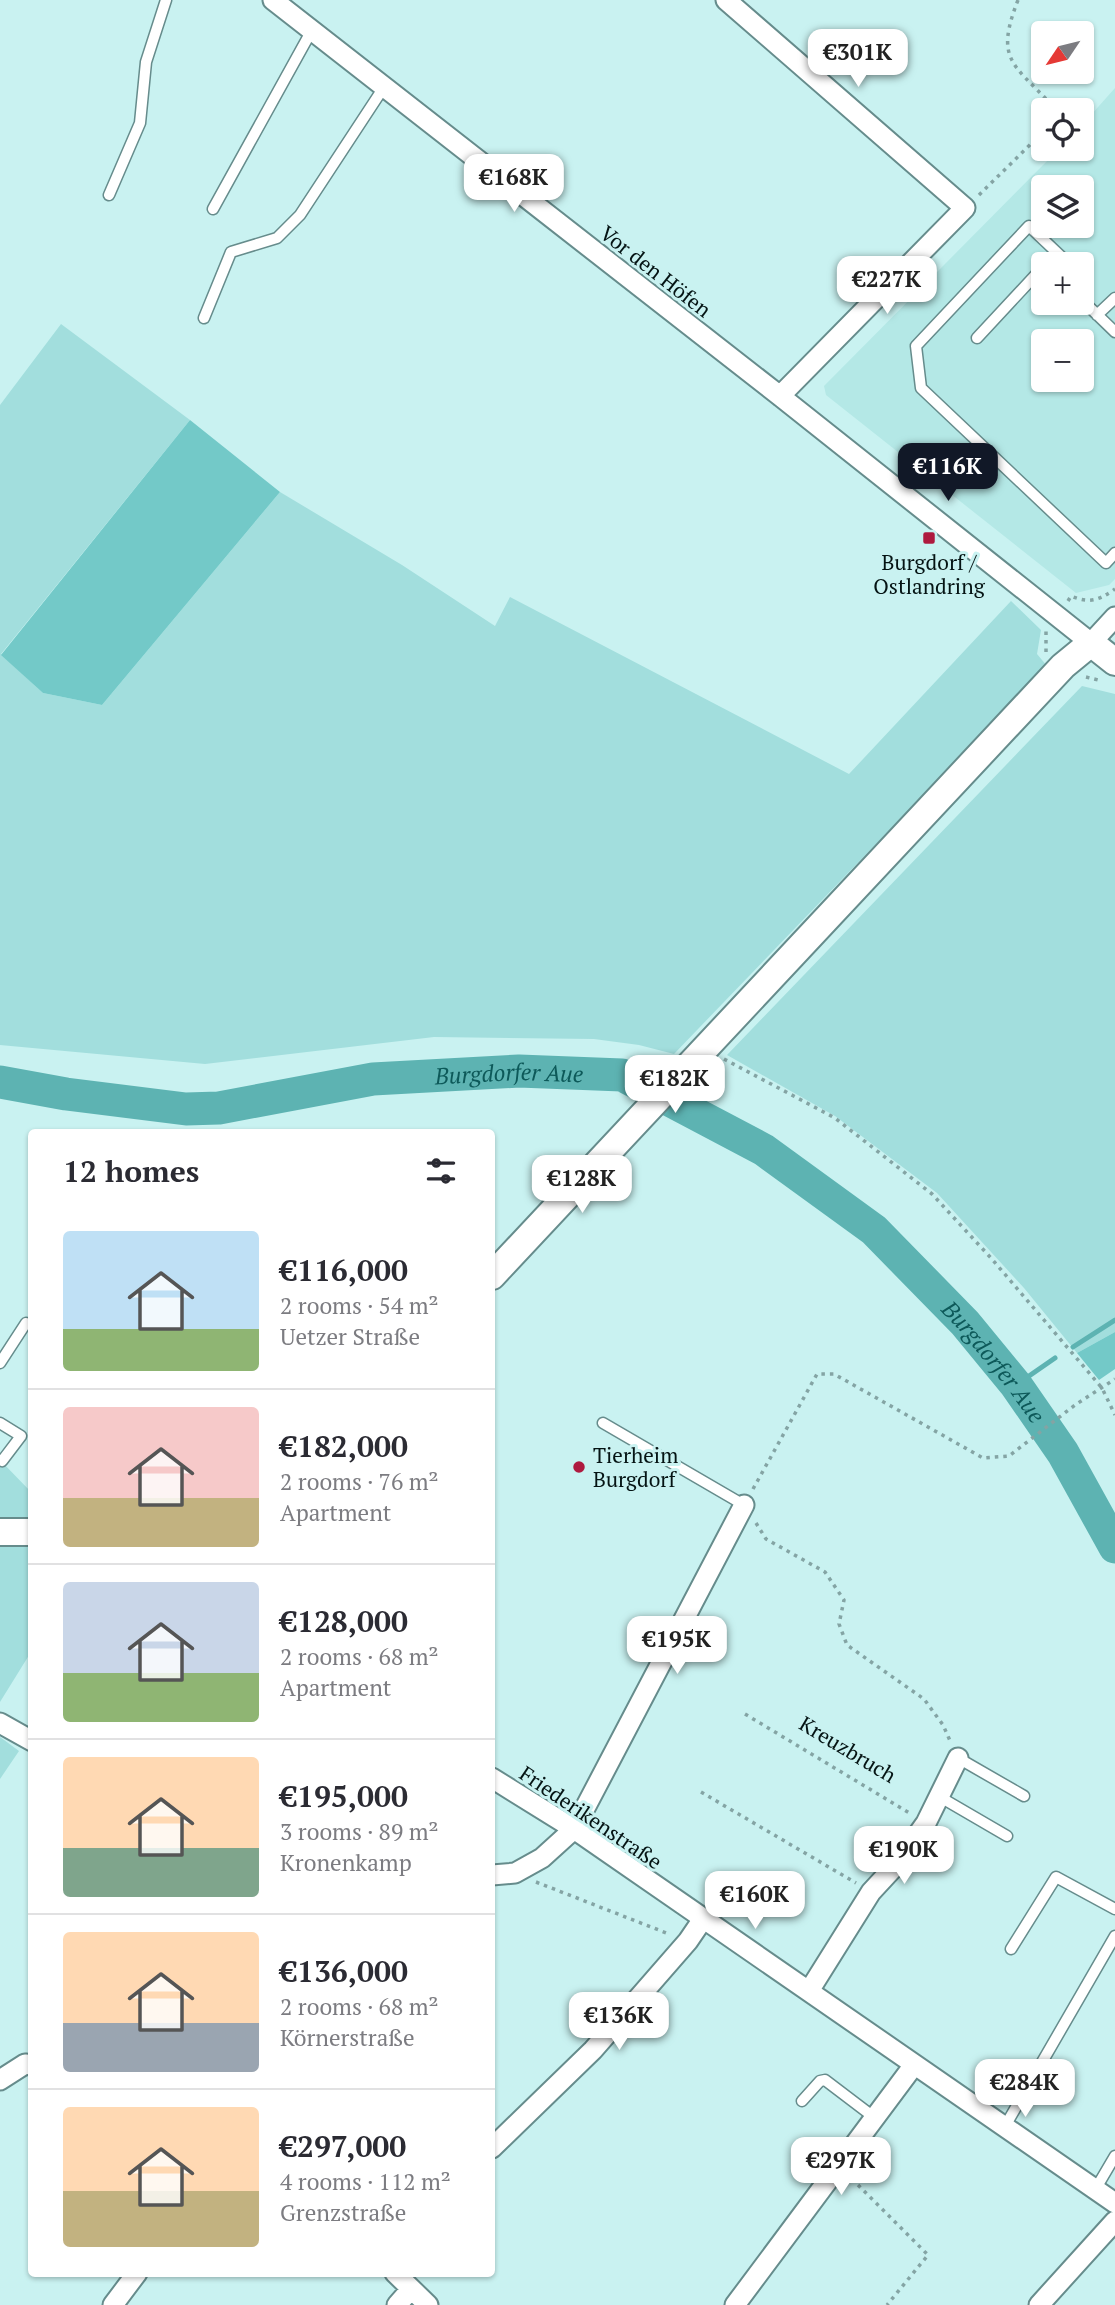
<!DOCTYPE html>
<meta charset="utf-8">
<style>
body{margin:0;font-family:"PT Serif",serif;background:#f2f2f3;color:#2b2b33;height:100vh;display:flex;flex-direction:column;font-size:26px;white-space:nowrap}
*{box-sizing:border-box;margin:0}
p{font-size:23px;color:#7c7c81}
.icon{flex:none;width:38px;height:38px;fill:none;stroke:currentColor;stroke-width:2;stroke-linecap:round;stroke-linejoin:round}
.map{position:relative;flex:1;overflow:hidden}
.side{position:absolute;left:28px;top:1129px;width:467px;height:1148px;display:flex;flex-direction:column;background:#fff;border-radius:7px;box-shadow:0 2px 5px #0004}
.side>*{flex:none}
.needle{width:46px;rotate:235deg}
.controls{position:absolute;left:1031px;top:21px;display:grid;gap:14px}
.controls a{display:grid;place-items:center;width:63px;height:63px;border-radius:7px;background:#fff;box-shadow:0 2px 5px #0004;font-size:35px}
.price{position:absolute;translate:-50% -60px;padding:0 16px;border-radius:14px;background:#fff;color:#222;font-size:23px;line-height:46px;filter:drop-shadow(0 2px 4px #0008)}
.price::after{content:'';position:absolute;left:50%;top:42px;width:21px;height:16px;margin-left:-10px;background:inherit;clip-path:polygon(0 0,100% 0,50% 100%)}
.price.current{background:#111827;color:#fff}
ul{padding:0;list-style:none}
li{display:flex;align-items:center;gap:21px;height:175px;padding:0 35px}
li+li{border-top:2px solid #e1e1e2}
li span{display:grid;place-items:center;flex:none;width:196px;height:140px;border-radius:7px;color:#555}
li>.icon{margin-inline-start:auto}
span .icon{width:84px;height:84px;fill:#fffc;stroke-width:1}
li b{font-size:30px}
h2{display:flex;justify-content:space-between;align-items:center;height:84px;padding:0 35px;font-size:30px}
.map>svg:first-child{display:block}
.built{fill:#b4e8e6;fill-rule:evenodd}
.green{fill:#a2dedd}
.forest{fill:#73c9c8}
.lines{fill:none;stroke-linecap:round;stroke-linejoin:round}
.stream{stroke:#5db3b2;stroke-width:5}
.river{stroke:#5db3b2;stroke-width:33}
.lane-casing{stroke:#668c8c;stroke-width:13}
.street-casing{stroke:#668c8c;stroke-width:23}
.secondary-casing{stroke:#668c8c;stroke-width:30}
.path{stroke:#84a4a4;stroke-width:3.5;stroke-dasharray:3.5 5;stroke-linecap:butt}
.lane{stroke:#fff;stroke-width:10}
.street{stroke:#fff;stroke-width:19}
.secondary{stroke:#fff;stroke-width:26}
.poi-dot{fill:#ae1a3f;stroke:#c9f2f1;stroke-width:2.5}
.labels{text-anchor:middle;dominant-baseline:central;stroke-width:6;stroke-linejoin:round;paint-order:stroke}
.street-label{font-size:21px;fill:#051414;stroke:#c9f2f1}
.poi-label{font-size:21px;fill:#051414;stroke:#c9f2f1}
.water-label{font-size:23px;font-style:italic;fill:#0d5959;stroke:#c9f2f1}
</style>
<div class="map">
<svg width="1115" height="2305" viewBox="0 0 1115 2305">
<rect width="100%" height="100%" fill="#c9f2f1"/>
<path class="built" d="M1115 88V579L1109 585 1076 593 826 395 824 386 1059 149H1082V125ZM1043 187H1082V226H1043ZM1043 264H1082V303H1043ZM1043 341H1082V380H1043Z"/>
<path class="green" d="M61 324 190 420 1 654 43 693 102 705 280 492 402 565 495 626 510 597 849 774 1011 601 1041 630 1037 654 1047 666 674 1054 639 1045 594 1039 434 1037 205 1064 0 1045V405Z
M1082 686 1115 694V1332L1077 1353 1024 1288 937 1193 835 1116 727 1055Z
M0 1460 32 1493 31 1652 0 1702Z
M0 1737 19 1751 0 1779Z"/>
<path class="forest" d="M190 420 280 492 102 705 43 693 1 655Z
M1115 1332V1369L1099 1380 1077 1353Z"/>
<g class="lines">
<path class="stream" d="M1073 1347 1115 1320
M1016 1385 1055 1358"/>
<path class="river" id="s1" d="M0 1082 66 1094 186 1109 219 1108 373 1079 519 1071 622 1075 764 1150 874 1230 965 1323 1016 1385 1063 1453 1115 1547"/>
<g class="lane-casing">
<path id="lane" d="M109 195 140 123 146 62 166 0
M213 209 312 30
M1069 264 1029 226 916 346 921 388 1106 563 1115 553
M1082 300 1115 332
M1097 315 1115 298
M204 318 231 252 277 238 300 215 384 87
M977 338 1043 267
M0 1363 26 1323
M0 1423 21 1436 2 1461 0 1460
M603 1423 744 1505
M958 1758 1024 1796
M940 1797 1007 1836
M1011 1949 1056 1877 1115 1909
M802 2101 820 2081 825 2080 875 2118
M1004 2128 1115 1936
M1095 2190 1115 2156"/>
</g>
<g class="street-casing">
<path id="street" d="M273 0 780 396 1091 643 1115 617
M726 0 965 208 780 396
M0 1723 32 1741
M492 1778 574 1829 1115 2203
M492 1875 515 1873 542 1858 574 1829 744 1505
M809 1991 871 1892 896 1865 926 1823 958 1758
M0 2080 25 2064 32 2065
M492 2148 593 2050 688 1941 703 1919
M395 2273 428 2305
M113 2305 137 2273
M397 2305 411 2289
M735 2305 914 2065
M1039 2305 1115 2221"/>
</g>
<g class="secondary-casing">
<path id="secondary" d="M492 1276 1063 666 1091 643 1115 662
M0 1532H32"/>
</g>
<path class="path" d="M1018 0C995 59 1012 63 1051 104L1050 110
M979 195 1043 132
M1068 601 1071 596C1090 604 1099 600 1115 589
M1046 652V629
M1086 677 1102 681
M724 1059 835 1118 932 1194 991 1258 1102 1388 1115 1415
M753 1489 817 1374H834L983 1458 1009 1456 1075 1405 1115 1379
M756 1523 766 1539 825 1572 844 1600 839 1624 847 1645 924 1699 943 1725 951 1743
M745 1714 911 1814
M701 1792 856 1883
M536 1882 669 1934
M852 2179 928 2255 887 2305"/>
<use href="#lane" class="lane"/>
<use href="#street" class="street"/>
<use href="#secondary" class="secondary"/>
</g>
<g class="poi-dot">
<rect x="922" y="531" width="14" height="14" rx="3.5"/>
<circle cx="579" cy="1467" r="7"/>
</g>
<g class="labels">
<g class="street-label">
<text transform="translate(656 271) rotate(38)">Vor den Höfen</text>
<text transform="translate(848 1749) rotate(31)">Kreuzbruch</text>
<text transform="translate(591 1817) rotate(34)">Friederikenstraße</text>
</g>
<g class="poi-label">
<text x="929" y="562">Burgdorf /<tspan x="929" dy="24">Ostlandring</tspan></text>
<text x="593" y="1455" text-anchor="start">Tierheim<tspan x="593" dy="24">Burgdorf</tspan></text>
</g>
<g class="water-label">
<text stroke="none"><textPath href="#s1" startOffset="514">Burgdorfer Aue</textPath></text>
<text stroke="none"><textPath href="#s1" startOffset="1102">Burgdorfer Aue</textPath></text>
</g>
</g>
</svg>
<div class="controls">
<a><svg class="needle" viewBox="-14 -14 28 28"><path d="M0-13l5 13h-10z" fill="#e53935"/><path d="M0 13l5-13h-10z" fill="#7c7c81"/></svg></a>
<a><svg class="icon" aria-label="locate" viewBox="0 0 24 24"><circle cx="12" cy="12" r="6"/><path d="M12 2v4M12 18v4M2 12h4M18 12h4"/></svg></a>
<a><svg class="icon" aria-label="layers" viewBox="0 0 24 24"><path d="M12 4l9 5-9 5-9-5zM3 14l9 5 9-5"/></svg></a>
<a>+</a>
<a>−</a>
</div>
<b class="price" style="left:858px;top:89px">€301K</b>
<b class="price" style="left:514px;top:214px">€168K</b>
<b class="price" style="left:887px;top:316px">€227K</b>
<b class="price current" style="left:948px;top:503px">€116K</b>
<b class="price" style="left:675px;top:1115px">€182K</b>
<b class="price" style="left:582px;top:1215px">€128K</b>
<b class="price" style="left:677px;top:1676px">€195K</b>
<b class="price" style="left:904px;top:1886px">€190K</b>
<b class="price" style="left:755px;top:1931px">€160K</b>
<b class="price" style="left:619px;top:2052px">€136K</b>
<b class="price" style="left:1025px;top:2119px">€284K</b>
<b class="price" style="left:841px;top:2197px">€297K</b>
<section class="side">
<h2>12 homes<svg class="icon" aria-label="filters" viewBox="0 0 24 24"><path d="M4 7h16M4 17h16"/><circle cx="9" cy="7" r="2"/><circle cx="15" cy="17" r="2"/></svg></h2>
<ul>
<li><span style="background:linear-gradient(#bfe0f5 70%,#8fb573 0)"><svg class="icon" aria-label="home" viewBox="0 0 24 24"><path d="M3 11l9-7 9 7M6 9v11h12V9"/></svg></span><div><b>€116,000</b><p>2 rooms · 54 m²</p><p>Uetzer Straße</p></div></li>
<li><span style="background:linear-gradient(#f6c9c9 65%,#c2b280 0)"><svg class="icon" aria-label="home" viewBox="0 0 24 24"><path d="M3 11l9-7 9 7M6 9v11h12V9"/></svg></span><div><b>€182,000</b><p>2 rooms · 76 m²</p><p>Apartment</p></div></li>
<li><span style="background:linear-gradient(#c9d6e8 65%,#8fb573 0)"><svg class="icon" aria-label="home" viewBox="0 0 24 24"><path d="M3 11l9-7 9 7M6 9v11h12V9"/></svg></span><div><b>€128,000</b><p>2 rooms · 68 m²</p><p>Apartment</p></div></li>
<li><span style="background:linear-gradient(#ffd9b3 65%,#7fa58c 0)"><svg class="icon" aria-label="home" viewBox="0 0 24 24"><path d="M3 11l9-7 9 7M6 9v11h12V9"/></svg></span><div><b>€195,000</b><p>3 rooms · 89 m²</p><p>Kronenkamp</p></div></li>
<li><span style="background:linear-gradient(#ffd9b3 65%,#9aa5b1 0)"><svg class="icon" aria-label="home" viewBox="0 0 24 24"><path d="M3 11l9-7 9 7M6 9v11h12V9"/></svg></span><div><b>€136,000</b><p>2 rooms · 68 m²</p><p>Körnerstraße</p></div></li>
<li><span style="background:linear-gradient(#ffd9b3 60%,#c2b280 0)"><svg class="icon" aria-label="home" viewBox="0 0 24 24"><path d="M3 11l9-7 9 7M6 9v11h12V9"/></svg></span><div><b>€297,000</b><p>4 rooms · 112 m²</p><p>Grenzstraße</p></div></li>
</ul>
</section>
</div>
